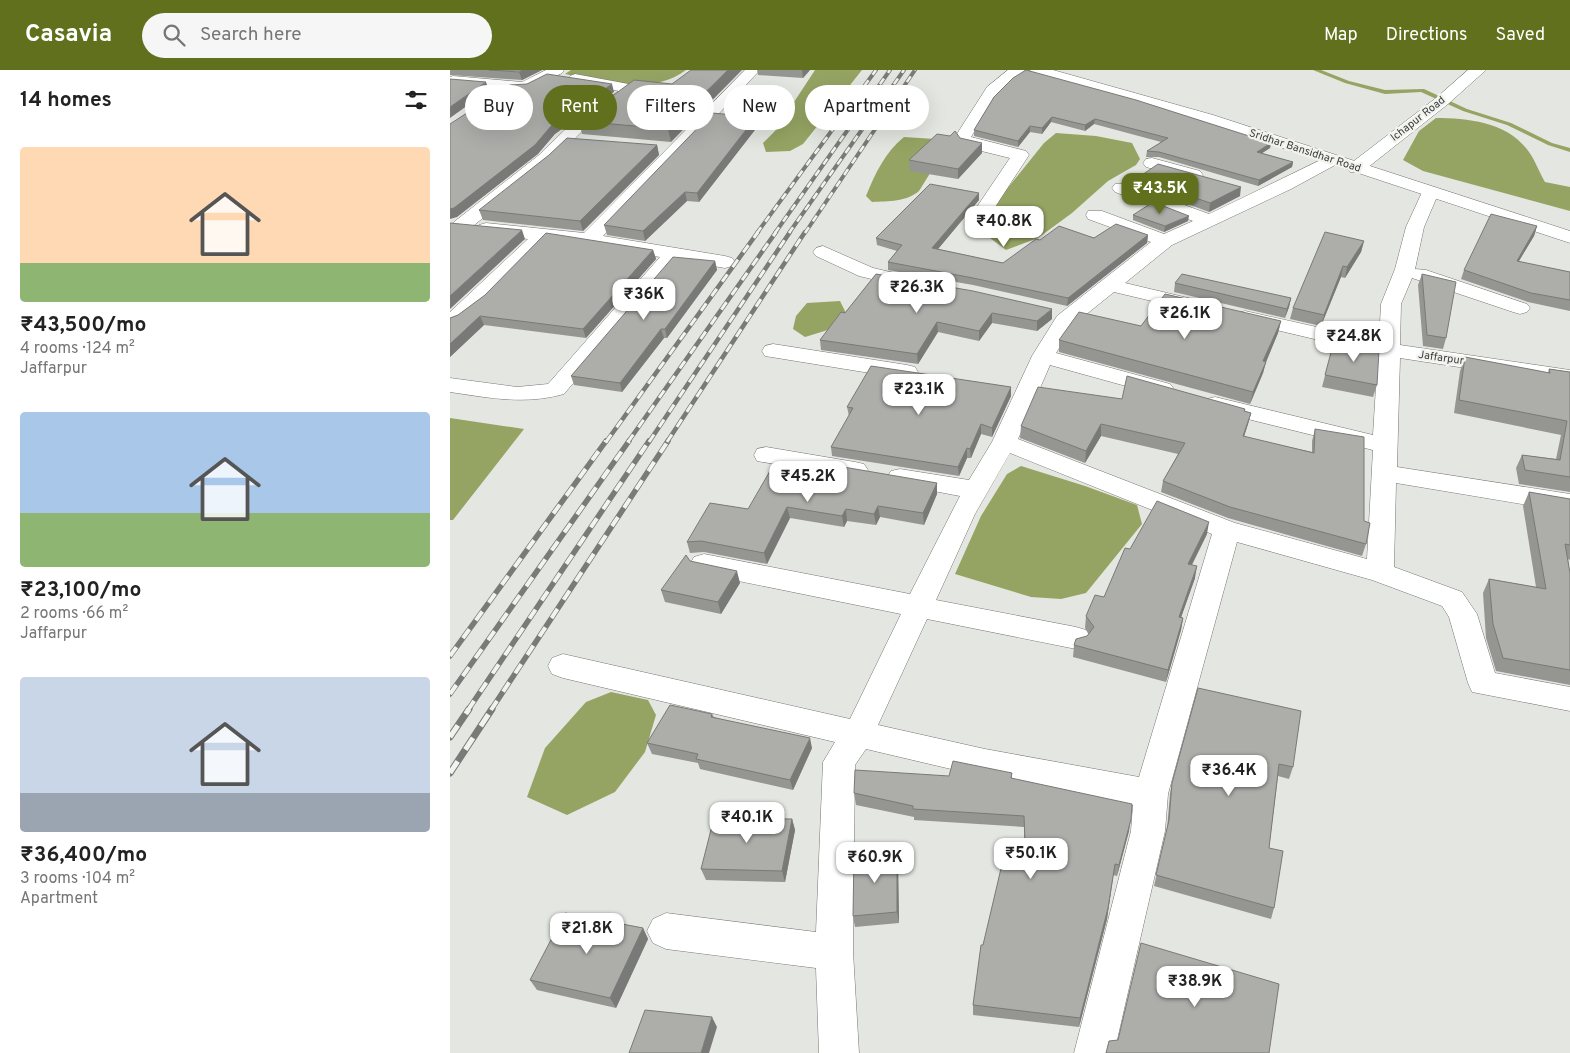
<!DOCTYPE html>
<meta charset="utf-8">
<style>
body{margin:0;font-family:Overpass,sans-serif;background:#f6f6f6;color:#222;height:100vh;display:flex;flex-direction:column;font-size:19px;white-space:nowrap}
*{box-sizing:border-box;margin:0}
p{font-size:16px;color:#767676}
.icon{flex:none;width:28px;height:28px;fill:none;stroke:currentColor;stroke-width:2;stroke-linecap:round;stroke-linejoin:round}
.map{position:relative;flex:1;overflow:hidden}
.side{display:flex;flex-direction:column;background:#fff;width:450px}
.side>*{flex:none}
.top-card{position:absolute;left:15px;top:15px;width:475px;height:45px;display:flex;gap:10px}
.price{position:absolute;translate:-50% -42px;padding:0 11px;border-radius:10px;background:#fff;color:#222;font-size:16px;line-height:32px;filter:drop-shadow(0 1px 2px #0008)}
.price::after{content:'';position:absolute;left:50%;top:30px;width:15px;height:11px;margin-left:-8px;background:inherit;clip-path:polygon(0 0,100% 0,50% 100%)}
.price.active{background:#61701c;color:#fff}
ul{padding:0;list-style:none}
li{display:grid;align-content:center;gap:10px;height:265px;padding:0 20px}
li span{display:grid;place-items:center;height:155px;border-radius:5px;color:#555}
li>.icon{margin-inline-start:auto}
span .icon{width:90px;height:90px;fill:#fffc;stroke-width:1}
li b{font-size:21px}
h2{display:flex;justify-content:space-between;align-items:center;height:60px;padding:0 20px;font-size:21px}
.chip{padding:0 18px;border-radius:22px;background:#fff;box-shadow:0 5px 20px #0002;font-size:18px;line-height:45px}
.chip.active{background:#61701c;color:#fff}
header{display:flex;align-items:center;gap:30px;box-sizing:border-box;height:70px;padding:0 25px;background:#61701c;color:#fff}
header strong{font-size:24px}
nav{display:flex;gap:28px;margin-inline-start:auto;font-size:18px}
.search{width:350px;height:45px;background:#f6f6f6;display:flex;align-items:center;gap:12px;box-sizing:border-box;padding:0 18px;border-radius:28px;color:#767676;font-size:19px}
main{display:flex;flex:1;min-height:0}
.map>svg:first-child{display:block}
.water{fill:#95a463}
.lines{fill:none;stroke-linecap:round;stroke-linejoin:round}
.stream{fill:#95a463;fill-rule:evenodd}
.minor-casing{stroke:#757672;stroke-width:1}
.tertiary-casing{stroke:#757672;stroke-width:1}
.minor{fill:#fff;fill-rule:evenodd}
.tertiary{fill:#fff;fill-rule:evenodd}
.rail-far3-casing{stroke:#7a7b78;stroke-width:4}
.rail-far2-casing{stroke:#7a7b78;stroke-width:4.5}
.rail-far1-casing{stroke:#7a7b78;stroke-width:5.5}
.rail-casing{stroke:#7a7b78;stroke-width:7}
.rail-far3{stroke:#f2f3ef;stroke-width:2.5;stroke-dasharray:7;stroke-linecap:butt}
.rail-far2{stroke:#f2f3ef;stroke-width:3;stroke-dasharray:9;stroke-linecap:butt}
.rail-far1{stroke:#f2f3ef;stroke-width:4;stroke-dasharray:11;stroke-linecap:butt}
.rail{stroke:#f2f3ef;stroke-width:5;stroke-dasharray:14;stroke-linecap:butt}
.wall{fill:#959692}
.shaded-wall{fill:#797a77}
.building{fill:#adaeaa;stroke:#797a77}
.labels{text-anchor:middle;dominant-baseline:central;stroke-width:4.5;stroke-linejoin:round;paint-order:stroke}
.far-street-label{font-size:11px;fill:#3b3c3a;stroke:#f2f3ef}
</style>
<header>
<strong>Casavia</strong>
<div class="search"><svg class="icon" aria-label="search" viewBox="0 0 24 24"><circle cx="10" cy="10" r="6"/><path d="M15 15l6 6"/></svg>Search here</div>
<nav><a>Map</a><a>Directions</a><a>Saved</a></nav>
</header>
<main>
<section class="side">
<h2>14 homes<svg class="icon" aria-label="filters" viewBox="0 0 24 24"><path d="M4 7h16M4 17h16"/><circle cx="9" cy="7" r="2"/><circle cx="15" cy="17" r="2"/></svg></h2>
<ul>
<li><span style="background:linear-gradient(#ffd9b3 75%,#8fb573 0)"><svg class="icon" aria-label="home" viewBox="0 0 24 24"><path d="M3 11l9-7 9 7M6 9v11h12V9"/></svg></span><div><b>₹43,500/mo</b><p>4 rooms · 124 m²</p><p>Jaffarpur</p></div></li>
<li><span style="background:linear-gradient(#a9c7e8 65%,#8fb573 0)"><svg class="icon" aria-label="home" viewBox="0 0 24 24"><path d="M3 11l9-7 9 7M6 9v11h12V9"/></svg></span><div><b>₹23,100/mo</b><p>2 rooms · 66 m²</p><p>Jaffarpur</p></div></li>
<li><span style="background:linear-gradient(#c9d6e8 75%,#9aa5b1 0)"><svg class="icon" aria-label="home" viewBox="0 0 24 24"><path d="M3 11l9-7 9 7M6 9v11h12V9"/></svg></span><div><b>₹36,400/mo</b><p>3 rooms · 104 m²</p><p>Apartment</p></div></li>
</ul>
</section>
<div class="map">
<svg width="1120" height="983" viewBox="0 0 1120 983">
<rect width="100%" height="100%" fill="#e4e6e1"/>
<path class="water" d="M121 0H236C203 25 153 12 115 4Z
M365 0H412L353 74 340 81 316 82 313 73 325 61Z
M986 48C1017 48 1055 52 1076 78 1084 87 1089 102 1095 112L1120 117V141L973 101 953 90 969 61Z
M606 63 646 66 682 73 690 89 686 95 658 111 622 143 588 168 556 180 540 168 535 146 594 73Z
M454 67 485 69 497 76 469 121C456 132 439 131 422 132L416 126C425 104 435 82 454 67Z
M390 231 396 243 381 259 355 267 343 259 346 246 357 233Z
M0 348 74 359 3 450H0Z
M571 396 635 416 687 435 692 454 636 523 611 529 581 527 505 504 531 446 557 404Z
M161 622 198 630 206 645 195 682 165 722 117 745 77 727 95 678 136 632Z"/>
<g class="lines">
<path class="stream" d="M863 0H871L899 11 935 20 974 19 1017 39 1061 53 1102 73 1120 78V82L1098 75 1057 55 1013 41 971 22 935 24 895 13Z"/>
<g class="minor-casing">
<path id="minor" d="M96 0H114L112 3 74 22 0 15V7L3 6 72 12Z
M295 0H310L153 166 275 186 282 188 285 192 282 196 275 198 228 190 114 324C75 335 40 328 0 322V308L67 317 98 314 210 187 139 175 98 171C77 192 27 252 0 258V242L78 169 29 163 27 159 29 155 36 153 134 163Z
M558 0H575L547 24 521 67 576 81 579 85 532 157H518L516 153 560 88 511 76 505 67 537 17Z
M1018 0H1036L998 34 912 102H900L897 98 900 94 986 28Z
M125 4 184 15 187 21 137 56 101 93 18 160H4L2 156 4 152 89 85 125 50 169 21 120 12 117 9 120 6Z
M881 85 887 86 890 90 887 94 841 119 722 175 675 213 755 232 758 236 755 240 748 242 664 222 623 255 606 283 720 314 724 319 720 324 712 326 600 295 568 369 785 453 917 489 923 380 757 339 753 334 757 329 765 327 923 365 928 284 788 251 784 247 788 243 795 241 929 271 931 234 945 199 956 157 974 118H986L989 122 974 157 965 199 976 200 1077 234 1080 238 1077 242 1070 244 1063 242 962 208 951 234 950 275 1120 300V314L950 288 947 397 1120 424V442L946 413 944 497 1012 522 1027 544 1045 603 1120 617V641L1022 622 1018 613 999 547 992 536 922 510 787 472 718 724 715 761 664 983H624L681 761 683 735 535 707 416 679 405 695 403 882 409 983H369L366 898 216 879 203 873 197 861 203 849 216 843 366 862 373 692 385 672 113 608 102 604 98 596 102 588 113 584 400 649 451 544 254 504 244 501 240 494 244 487 254 484 460 524 510 426 441 413 437 407 441 401 450 399 519 410 542 372 582 286 607 246 701 172 638 149 636 145 638 141H652L714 164 743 151 665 122 662 118 665 114H677L759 144ZM560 383 762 464 689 707 535 679 428 655 477 549 626 579 636 576 641 568 636 560 626 557 486 530 525 444Z
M702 88 750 101 753 105 750 109 744 110 696 97 693 93 696 89Z
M373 176 423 198 470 209 473 213 470 217 463 219 409 206 366 186 363 182 366 178Z
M323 274 457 295 465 297 468 302 465 307 457 309 315 286 312 281 315 276Z
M316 377 405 392 414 394 418 400 414 406 405 408 307 391 304 385 307 379Z"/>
</g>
<g class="tertiary-casing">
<path id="tertiary" d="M580 0H603L763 45 1120 161V173L751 51 582 3Z"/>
</g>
<use href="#minor" class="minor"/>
<use href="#tertiary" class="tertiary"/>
<g class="rail-far3-casing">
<path id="rail-far3" d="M307 163 426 0
M325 163 440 0
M339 163 454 0
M355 163 465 0"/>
</g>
<g class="rail-far2-casing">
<path id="rail-far2" d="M156 372 308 162
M178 372 326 162
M199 372 340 162
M217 372 355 162"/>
</g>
<g class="rail-far1-casing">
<path id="rail-far1" d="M0 586 156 371
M0 624 179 371
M18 640 199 371
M41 640 218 371"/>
</g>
<g class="rail-casing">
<path id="rail" d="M0 667 19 639
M0 703 42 639"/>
</g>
<use href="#rail-far3" class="rail-far3"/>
<use href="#rail-far2" class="rail-far2"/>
<use href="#rail-far1" class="rail-far1"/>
<use href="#rail" class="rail"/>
</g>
<path class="wall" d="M0 0H92L72 10 0 5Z
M307 0H360L353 8 308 5Z
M222 14 221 72 132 64 129 51Z
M544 27 821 73 820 78 812 83 843 92 842 97 808 116 709 87H696L697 81 711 72 644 54 635 61 601 52 592 64 580 62 568 77 524 66V60Z
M306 47 308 56 249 132 237 131 195 171 157 165 154 155Z
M510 68 532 83 508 109 460 101 459 90Z
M207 75 209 85 133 161 33 150 29 140Z
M692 105 790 126 759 142 719 127V122L692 114Z
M529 123V130L488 179 553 193 590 170 698 165 697 173 617 236 523 215 438 200V192L447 181 427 175 426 168Z
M683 145 738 151 714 162 683 150Z
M1087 156 1084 166 1068 192 1120 202V241L1078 232 1011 209 1014 200Z
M914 171 911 182 895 208 891 207 871 256 840 249 843 238Z
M203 180 206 189 136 268 34 255 0 287V248Z
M265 191 267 200 217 268H214L172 322 124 315 121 306Z
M426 204 602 249 587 261 542 253 529 271 488 262 468 294 371 280 370 270 395 243Z
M972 204 996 268 993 279 973 276 968 215Z
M725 213 841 228 839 237 835 248 724 222Z
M831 251 828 263 816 292 813 303 800 334 609 282V270L691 256Z
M884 271 927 315 923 327 872 317Z
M1015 287 1098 303 1099 299 1120 302V422L1069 414 1066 398 1072 385 1106 389 1111 365 1004 343 1010 301Z
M561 326 542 367 531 364 521 388H517L509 406 382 386 381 377 399 346 397 337Z
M672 329 795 339V341L801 343 798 354 794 367 862 382V371L865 359 914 451 916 474 912 486 778 448 711 422 713 411 728 384 651 366 635 393 570 368 571 356Z
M362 406 487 413V424L474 455 430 447 426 455 397 451 394 457 340 448 317 494 254 482 240 483 237 472Z
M1079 422 1120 429V490L1118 489 1120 504V615L1046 601 1036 568 1033 523 1039 509 1086 517 1073 436Z
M757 464 742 495 745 508 731 547 733 548 731 560 716 612 623 587 624 575 637 566 639 564 635 558 636 546 654 527 680 479Z
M240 491 290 513 271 544 215 532 211 520Z
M748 618 843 697 839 709 828 706 819 778 824 838 821 849 704 816 717 759 720 724 722 713Z
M262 644 264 647 362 678 343 720 250 699 248 693 202 684 197 673Z
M562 703V708L679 761 667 806 663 805 657 849 629 957 523 945V935L533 875 574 771V757L464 750V747L406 735 404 723 499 706Z
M342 749 345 760 335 812 256 810 251 799Z
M448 793 449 853 405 857 403 846Z
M193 858 198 869 166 938 87 920 80 910Z"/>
<path class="shaded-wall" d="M73 0H92L72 10 69 2Z
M278 0H292L221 72 218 59Z
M352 0H360L353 8Z
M36 12 39 20 0 48V37Z
M162 14 164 22 105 64 88 84 7 147 0 149V139L102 55Z
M306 47 308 56 249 132 247 123Z
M602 47 601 52 592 64V58Z
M645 49 644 54 635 61V55Z
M580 56V62L568 77V71Z
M532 73V83L508 109V99Z
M821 73 820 78 806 87 807 82Z
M207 75 209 85 133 161 130 151Z
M843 92 842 97 808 116 809 110Z
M791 117 790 126 759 142 760 133Z
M235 122 237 131 195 171 193 161Z
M529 123V130L483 185 482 178Z
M739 146 738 151 714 162 715 156Z
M1087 156 1084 166 1063 201 1067 191Z
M72 160 75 169 0 239V226Z
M698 165 697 173 617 236 618 228Z
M914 171 911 182 895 208 897 197Z
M203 180 206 189 136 268 133 259Z
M265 191 267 200 217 268 215 259Z
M893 196 891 207 871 256 874 245Z
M841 228 839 237 835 248 837 239Z
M602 239V249L587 261V251Z
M542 243V253L529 271V261Z
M30 246 34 255 0 287V274Z
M831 251 828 263 816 292 813 303 800 334 803 322 813 291Z
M487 252 488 262 468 294 467 284Z
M211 259 214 268 172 322 170 313Z
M561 317V326L542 367V358Z
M801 343 798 354 790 378 793 366Z
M531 354V364L521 388 520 379Z
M651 354V366L635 393 636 381Z
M517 378V388L509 406 508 397Z
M487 413V424L474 455 473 443Z
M428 436 430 447 426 455 424 444Z
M337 437 340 448 317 494 314 483Z
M396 439 397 451 394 457 392 446Z
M759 452 757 464 736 506 738 494Z
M747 496 745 508 727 559 729 547Z
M287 501 290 513 271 544 268 532Z
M733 548 731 560 716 612 718 600Z
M360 668 362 678 343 720 340 710Z
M342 749 345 760 335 812 332 801Z
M681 749 679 761 667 806 669 795Z
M447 781 448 793 449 853 447 842Z
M665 794 657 849 629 957 630 948Z
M193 858 198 869 166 938 160 928Z
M262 947 267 957 259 983H251Z"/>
<path class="building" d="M39 0H73L69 2Z
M241 0H278L218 59 129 51 184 10 222 14Z
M576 0 686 30 821 73 807 82 843 92 809 110 709 82 697 81 718 68 645 49 635 55 602 47 592 58 580 56 568 71 524 60 544 27 563 8Z
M97 4 162 14 102 55 85 75 4 138 0 139V54L60 15 77 14Z
M0 9 36 12 0 37Z
M262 43 306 47 247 123 235 122 193 161 154 155Z
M505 61 510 68 532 73 508 99 459 90 487 64 500 66Z
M117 68 207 75 130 151 29 140 99 85Z
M708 94 791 117 760 133 720 119 725 115 692 105Z
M480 114 529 123 482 178 553 193 586 169 590 170 609 156 644 168 666 154 698 165 618 228 523 208 438 192 452 175 426 168Z
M703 132 739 146 715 156 683 145Z
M1041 144 1087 156 1067 191 1120 202V230L1081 223 1014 200Z
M0 153 72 160 0 226Z
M875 162 914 171 897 197 893 196 874 245 843 238Z
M96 163 203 180 133 259 30 246 0 274V248L8 245 35 225Z
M223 187 265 191 215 259H211L170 313 121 306Z
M426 204 523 221 602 239 587 251 542 243 529 261 487 252 467 284 370 270 391 242 395 243Z
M732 204 841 228 837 239 725 213Z
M972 204 1006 212 996 268 977 265Z
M715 224 831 251 813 291 816 292 803 322 609 270 629 242 691 256Z
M884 271 929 280 927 315 875 305Z
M1015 287 1100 303 1099 299 1120 302V407L1075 400 1072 385 1110 390 1117 351 1009 330Z
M421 296 561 317 542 358 531 354 520 379 517 378 508 397 381 377 403 338 397 337Z
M677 306 795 339 794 341 801 343 793 366 864 383 865 359 914 367V451L920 453 916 474 780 437 713 411 735 373 651 354 636 381 571 356 588 317 672 329Z
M370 393 487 413 473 443 428 436 424 444 396 439 392 446 337 437 314 483 251 471 237 472 260 433 298 439 320 401 362 406Z
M1079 422 1120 429V475L1115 474 1120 503V600L1053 588 1043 554 1039 509 1096 519Z
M707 431 759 452 738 494 747 496 729 547 733 548 718 600 624 575 626 569 637 566 644 557 636 546 645 525 654 527 675 478 680 479Z
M236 485 240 491 287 501 268 532 211 520Z
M748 618 851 641 843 697 829 694 819 778 833 781 824 838 706 805 719 750 722 713Z
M220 635 262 644 261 647 360 668 340 710 246 689 248 684 197 673Z
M503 691 562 703 561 708 682 734 681 749 669 795 665 794 658 838 630 948 523 935 531 875H533L557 773 575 771 574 746 463 739V736L404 723 405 700 499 706Z
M264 748 342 749 332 801 251 799Z
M447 781V842L403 846 404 785Z
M115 843 193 858 160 928 80 910Z
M691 873 829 914 819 983H656L659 971 668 970Z
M195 940 262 947 251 983H179Z"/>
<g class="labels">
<g class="far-street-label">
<text transform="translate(968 49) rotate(-38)">Ichapur Road</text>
<text transform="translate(855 81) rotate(18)">Sridhar Bansidhar Road</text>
<text transform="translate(991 288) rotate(8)">Jaffarpur</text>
</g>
</g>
</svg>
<b class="price active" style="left:710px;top:145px">₹43.5K</b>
<b class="price" style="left:554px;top:178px">₹40.8K</b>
<b class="price" style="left:467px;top:244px">₹26.3K</b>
<b class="price" style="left:194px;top:251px">₹36K</b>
<b class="price" style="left:735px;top:270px">₹26.1K</b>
<b class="price" style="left:904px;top:293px">₹24.8K</b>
<b class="price" style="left:469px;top:346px">₹23.1K</b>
<b class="price" style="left:358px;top:433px">₹45.2K</b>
<b class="price" style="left:779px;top:727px">₹36.4K</b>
<b class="price" style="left:297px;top:774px">₹40.1K</b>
<b class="price" style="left:581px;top:810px">₹50.1K</b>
<b class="price" style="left:425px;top:814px">₹60.9K</b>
<b class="price" style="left:137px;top:885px">₹21.8K</b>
<b class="price" style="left:745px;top:938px">₹38.9K</b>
<div class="top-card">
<a class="chip">Buy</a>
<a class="chip active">Rent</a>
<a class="chip">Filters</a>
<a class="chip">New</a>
<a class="chip">Apartment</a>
</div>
</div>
</main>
